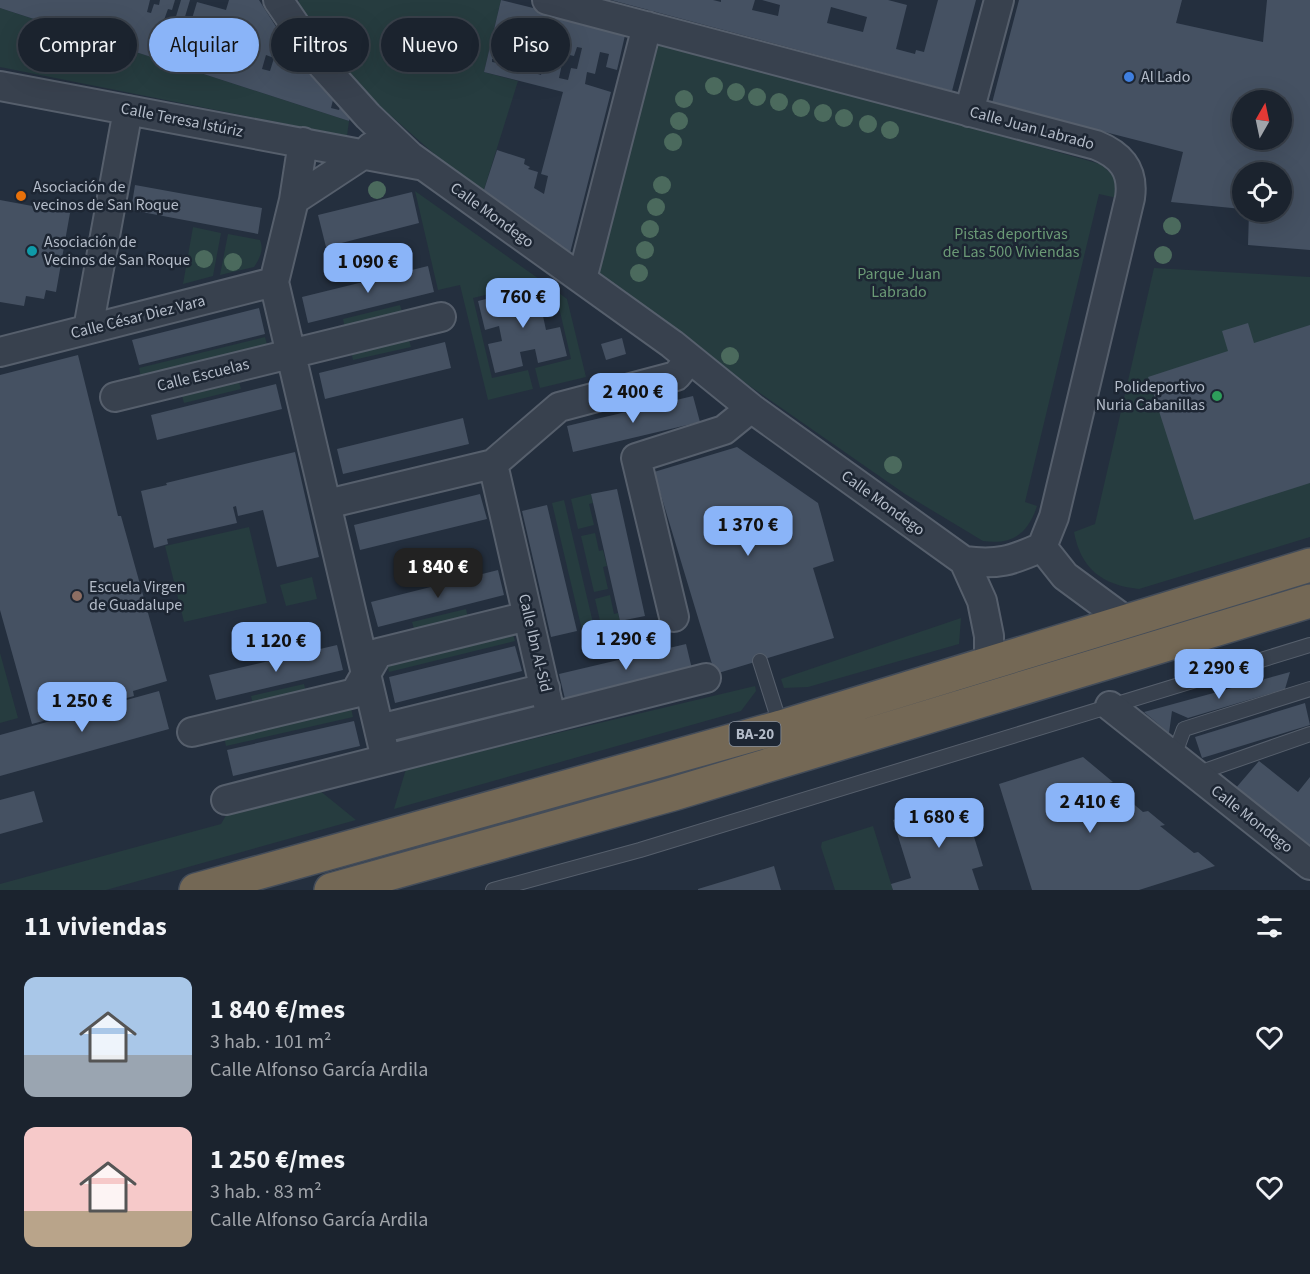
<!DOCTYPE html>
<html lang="es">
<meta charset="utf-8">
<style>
body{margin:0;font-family:"Source Sans 3",sans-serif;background:#282f3a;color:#f1f3f6;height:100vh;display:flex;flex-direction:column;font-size:22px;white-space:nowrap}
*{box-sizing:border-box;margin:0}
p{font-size:20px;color:#a0a4aa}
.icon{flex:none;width:33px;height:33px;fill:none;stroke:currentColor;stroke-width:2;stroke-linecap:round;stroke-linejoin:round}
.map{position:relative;height:890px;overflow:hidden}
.side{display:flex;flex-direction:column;background:#1b232e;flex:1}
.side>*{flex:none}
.top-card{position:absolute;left:18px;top:18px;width:600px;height:54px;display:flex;gap:12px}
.needle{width:39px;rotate:9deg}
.fabs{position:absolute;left:1232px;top:90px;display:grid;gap:12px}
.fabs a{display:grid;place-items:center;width:60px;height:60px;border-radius:50%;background:#1b232e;box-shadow:0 6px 24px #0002,0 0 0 2px #39404a;font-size:30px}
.price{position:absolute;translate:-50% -51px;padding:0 14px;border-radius:12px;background:#8ab4f8;color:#111;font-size:20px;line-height:39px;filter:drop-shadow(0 2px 3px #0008)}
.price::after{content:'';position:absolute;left:50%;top:36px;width:18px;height:14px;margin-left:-9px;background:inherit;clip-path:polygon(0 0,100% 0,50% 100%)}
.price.current{background:#222;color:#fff}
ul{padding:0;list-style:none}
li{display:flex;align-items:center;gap:18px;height:150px;padding:0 24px}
li span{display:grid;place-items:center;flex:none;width:168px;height:120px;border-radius:12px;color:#555}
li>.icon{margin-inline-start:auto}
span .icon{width:72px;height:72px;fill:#fffc;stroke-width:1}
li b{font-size:26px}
h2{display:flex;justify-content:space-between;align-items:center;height:72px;padding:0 24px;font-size:26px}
.tag{padding:0 21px;border-radius:27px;background:#1b232e;box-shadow:0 6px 24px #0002,0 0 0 2px #39404a;font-size:21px;line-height:54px}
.tag.current{background:#8ab4f8;color:#111}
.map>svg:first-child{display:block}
.green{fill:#263c3f}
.building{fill:#455162;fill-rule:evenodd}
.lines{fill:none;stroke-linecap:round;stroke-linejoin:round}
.lane-casing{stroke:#565f6c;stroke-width:16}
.street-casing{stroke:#565f6c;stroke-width:32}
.highway-casing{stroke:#434c59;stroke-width:36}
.lane{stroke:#38414e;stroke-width:14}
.street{stroke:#38414e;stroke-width:28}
.highway{stroke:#746855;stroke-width:33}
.tree{fill:#4b6a5d}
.shop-dot{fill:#3f7fe0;stroke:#1d2633;stroke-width:2}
.food-dot{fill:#e8710a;stroke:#1d2633;stroke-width:2}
.culture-dot{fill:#0f9aa8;stroke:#1d2633;stroke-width:2}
.leisure-dot{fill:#2e9e5b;stroke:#1d2633;stroke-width:2}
.education-dot{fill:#8d6e63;stroke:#1d2633;stroke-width:2}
.labels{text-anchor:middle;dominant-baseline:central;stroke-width:5;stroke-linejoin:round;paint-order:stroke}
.shield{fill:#1d2633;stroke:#878f9c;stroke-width:1.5}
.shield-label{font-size:15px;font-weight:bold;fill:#b4bcc9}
.poi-label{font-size:16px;fill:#b4bcc9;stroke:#1d2633;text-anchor:start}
.street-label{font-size:16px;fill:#b4bcc9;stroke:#1d2633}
.park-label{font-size:16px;fill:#6b9a76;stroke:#1d2633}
</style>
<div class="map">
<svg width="1310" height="890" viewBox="0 0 1310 890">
<rect width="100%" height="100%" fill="#242f3e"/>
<path class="green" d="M299 0H501L484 72 518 81 482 196 365 93 344 71 297 6Z
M0 8 349 121 347 136 0 67Z
M656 38 1100 164 1114 176 1117 198 1099 194 1025 502 1037 506C1028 534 1012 545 983 541L905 494 744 382 597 274Z
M415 191 542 281 473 298 492 378 528 370 533 389 488 400 460 285 438 290Z
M193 227 221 233 213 276 183 284Z
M228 234 260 240C264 250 260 258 254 267L220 275Z
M1154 268 1310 277V537L1139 589C1102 585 1081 569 1074 532L1095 524Z
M555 290 567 299 586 377 540 388 535 368 571 359Z
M400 305 405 322 347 337 343 319Z
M406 329 411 347 353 360 349 343Z
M265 337 270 356 143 387 139 368Z
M236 371 241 389 184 403 179 385Z
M591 494 593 503 589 504 594 525 578 529 571 499Z
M564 500 594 627 582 630 552 503Z
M249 527 267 603 184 622 165 546Z
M595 533 599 551 603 550 607 566 603 567 608 589 594 592 581 536Z
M312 577 317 599 286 606 280 585Z
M610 595 614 614 618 613 620 621 601 625 595 599Z
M466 609 470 627 417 639 412 622Z
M961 618 959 644 808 687 784 688 781 679Z
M510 624 515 641 389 672 385 655Z
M0 653 18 718 0 723Z
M304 684 308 701 255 713 251 696Z
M755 686 756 691 741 711 394 809 406 769Z
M349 699 353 717 226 746 222 728Z
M319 790 356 820 106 890H0V884L221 824 228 812Z
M873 826 893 890H835L821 847 822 842Z"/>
<path class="building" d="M0 0H150L147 12 151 13 154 4 159 5 160 0H175L172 10 168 9 164 20 174 23 181 0H190L181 30 188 32 197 2 226 10 229 0H259L287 44 284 54 289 55V65H292L295 56 333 100 331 108 339 110 340 107 350 118 349 121 0 8ZM266 55 274 58 270 71 262 69Z
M501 0 626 31 617 70 606 67 609 54 600 52 595 74 587 72 585 84 611 92 569 257 482 196 497 150 525 159 524 164 530 167 528 169 538 172 534 188 544 194 548 176 541 174 563 92 484 72ZM502 29 511 31 503 64 492 62V59H496ZM521 33 527 35 518 68 513 66ZM537 38 546 40 540 65 551 68 550 70 543 68 541 75 529 71ZM577 47 582 48 577 69 571 68 568 80 559 78 562 64 552 62 553 58 563 60 565 54 574 56Z
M611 0H713L721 2V0H755L752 10 778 16 780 5 762 0H888L907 5 896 49 915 54 916 50 924 52 938 0H976L952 91ZM831 7 867 17 863 32 827 23Z
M1019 0H1182L1176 23 1263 42 1267 0H1310V250L1248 245 1249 212H1281V172H1242V209L1171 202 1183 152 992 103ZM1242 100H1281V140H1242Z
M135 185 262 208 258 234 131 210Z
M412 192 419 223 326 247 318 215Z
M0 200 70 213 56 292 46 290 44 299 26 296 24 306 0 302Z
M428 266 434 292 308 323 302 297Z
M550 284 557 313 543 316 546 330 560 327 567 356 538 363 535 349 520 352 523 366 495 373 488 344 502 341 499 326 485 330 478 301 506 294 511 312 525 309 521 291Z
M259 308 265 334 139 365 132 340Z
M1248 323 1254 343 1310 325V483L1194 520 1148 377 1228 351 1222 331Z
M622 338 626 354 606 360 601 344Z
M445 342 451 368 325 399 319 373Z
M78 355 118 516H121L167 681 133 691 134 696 32 724 0 610V375Z
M276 384 282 409 157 440 151 415Z
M693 396 700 422 573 452 567 426Z
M463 418 469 444 343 474 337 449Z
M737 447 818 503 834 561 813 568 834 638 715 674 654 472Z
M295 452 319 557 277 567 263 510 238 516 236 506 233 507 237 523 167 539 168 544 154 548 141 491 167 485 166 483Z
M617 489 645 616 620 621 591 494Z
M480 494 487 519 360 550 354 525Z
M547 505 577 631 551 637 522 511Z
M498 570 504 595 378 627 371 602Z
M686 644 692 669 565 699 559 674Z
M337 645 343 670 216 700 209 675Z
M515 646 522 671 395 703 389 677Z
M1290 672 1285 689 1188 718 1172 711 1169 733 1144 712Z
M159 691 169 729 0 776V735Z
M1305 703 1310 725 1202 758 1195 737Z
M354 721 360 746 233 776 227 750Z
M1083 757 1113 782 1109 783 1143 812 1148 811 1165 825 1160 826 1194 853 1198 852 1215 866 1139 890H1032L999 784Z
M1259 761 1298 792 1310 777V850L1235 789Z
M34 791 43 822 0 834V800Z
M962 798 983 866 972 869 979 890H893L891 884 911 878 893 820Z
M774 866 781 890H698V889Z"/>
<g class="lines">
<g class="lane-casing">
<path id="lane" d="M760 661 781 727
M1174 756 1184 729 1310 689
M1196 774 1310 734
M493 890 640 850 1310 645"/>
</g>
<g class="street-casing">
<path id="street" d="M278 0 323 66 368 116 410 156 672 344 751 408 964 561 982 601 989 636V663
M547 0 1096 145C1121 155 1134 170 1130 198L1054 517 1042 547C1011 561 998 565 964 561
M0 86 419 165
M969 112 999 0
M303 142 294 200 274 282 386 759
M294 200 364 154 371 147
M582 279 647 26
M88 329 128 110
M0 352 274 282
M115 397 441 317
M493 464 551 717
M327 504 493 464 559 407 676 376 690 359
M1042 547 1065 576 1126 621
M674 617 636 458 724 430 751 408
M1110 706 1310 865
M379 729 545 688
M192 732 355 693 378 653 528 616
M226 800 706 678"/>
</g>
<g class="highway-casing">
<path id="highway" d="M196 890 781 727 1310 565
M331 890 673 794 1310 601"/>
</g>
<use href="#lane" class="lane"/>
<use href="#street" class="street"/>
<use href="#highway" class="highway"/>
</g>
<g class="tree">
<circle cx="714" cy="86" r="9"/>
<circle cx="736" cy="92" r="9"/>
<circle cx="757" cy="97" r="9"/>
<circle cx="684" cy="99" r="9"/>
<circle cx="779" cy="102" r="9"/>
<circle cx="801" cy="108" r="9"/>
<circle cx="823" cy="113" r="9"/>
<circle cx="844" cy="118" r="9"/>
<circle cx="679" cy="121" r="9"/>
<circle cx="868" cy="124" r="9"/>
<circle cx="890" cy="130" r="9"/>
<circle cx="673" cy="142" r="9"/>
<circle cx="662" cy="185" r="9"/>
<circle cx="377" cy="190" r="9"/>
<circle cx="656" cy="207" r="9"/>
<circle cx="1172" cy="226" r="9"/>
<circle cx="650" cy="229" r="9"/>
<circle cx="645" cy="250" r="9"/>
<circle cx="1163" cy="255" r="9"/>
<circle cx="204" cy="259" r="9"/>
<circle cx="233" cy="262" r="9"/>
<circle cx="639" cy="273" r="9"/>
<circle cx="730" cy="356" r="9"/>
<circle cx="893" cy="465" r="9"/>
</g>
<circle class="shop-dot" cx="1129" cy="77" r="6"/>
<circle class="food-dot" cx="21" cy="196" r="6"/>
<circle class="culture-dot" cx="32" cy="251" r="6"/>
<circle class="leisure-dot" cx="1217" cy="396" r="6"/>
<circle class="education-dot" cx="77" cy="596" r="6"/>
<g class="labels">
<rect class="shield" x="729.5" y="722" width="51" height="24" rx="4.5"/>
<g class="shield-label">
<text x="755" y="734">BA-20</text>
</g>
<g class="poi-label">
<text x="1141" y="77">Al Lado</text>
<text x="33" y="187">Asociación de<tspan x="33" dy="18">vecinos de San Roque</tspan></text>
<text x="44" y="242">Asociación de<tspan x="44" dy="18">Vecinos de San Roque</tspan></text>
<text x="1205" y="387" text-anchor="end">Polideportivo<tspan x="1205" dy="18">Nuria Cabanillas</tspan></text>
<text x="89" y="587">Escuela Virgen<tspan x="89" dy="18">de Guadalupe</tspan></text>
</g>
<g class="street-label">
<text transform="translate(182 120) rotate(11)">Calle Teresa Istúriz</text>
<text transform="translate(1032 128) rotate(15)">Calle Juan Labrado</text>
<text transform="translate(492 215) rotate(36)">Calle Mondego</text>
<text transform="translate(138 317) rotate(-14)">Calle César Diez Vara</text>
<text transform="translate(203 375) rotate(-14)">Calle Escuelas</text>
<text transform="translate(883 503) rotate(36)">Calle Mondego</text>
<text transform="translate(535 643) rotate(77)">Calle Ibn Al-Sid</text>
<text transform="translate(1252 819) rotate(38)">Calle Mondego</text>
</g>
<g class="park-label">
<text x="1011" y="234">Pistas deportivas<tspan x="1011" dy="18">de Las 500 Viviendas</tspan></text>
<text x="899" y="274">Parque Juan<tspan x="899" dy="18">Labrado</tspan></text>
</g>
</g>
</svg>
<div class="fabs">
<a><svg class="needle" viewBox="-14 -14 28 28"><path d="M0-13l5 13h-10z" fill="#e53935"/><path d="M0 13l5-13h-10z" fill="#a0a4aa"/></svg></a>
<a><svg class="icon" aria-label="locate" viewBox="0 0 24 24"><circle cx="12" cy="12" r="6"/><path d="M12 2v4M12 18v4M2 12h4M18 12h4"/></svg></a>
</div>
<b class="price" style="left:368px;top:294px">1 090 €</b>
<b class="price" style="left:523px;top:329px">760 €</b>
<b class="price" style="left:633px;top:424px">2 400 €</b>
<b class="price" style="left:748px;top:557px">1 370 €</b>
<b class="price current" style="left:438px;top:599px">1 840 €</b>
<b class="price" style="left:626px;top:671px">1 290 €</b>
<b class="price" style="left:276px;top:673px">1 120 €</b>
<b class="price" style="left:1219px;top:700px">2 290 €</b>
<b class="price" style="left:82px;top:733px">1 250 €</b>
<b class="price" style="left:1090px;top:834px">2 410 €</b>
<b class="price" style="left:939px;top:849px">1 680 €</b>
<div class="top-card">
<a class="tag">Comprar</a>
<a class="tag current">Alquilar</a>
<a class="tag">Filtros</a>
<a class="tag">Nuevo</a>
<a class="tag">Piso</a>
</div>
</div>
<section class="side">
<h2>11 viviendas<svg class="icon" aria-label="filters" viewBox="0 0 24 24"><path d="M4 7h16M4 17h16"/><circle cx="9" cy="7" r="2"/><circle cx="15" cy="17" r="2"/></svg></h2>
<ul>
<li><span style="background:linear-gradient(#a9c7e8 65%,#9aa5b1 0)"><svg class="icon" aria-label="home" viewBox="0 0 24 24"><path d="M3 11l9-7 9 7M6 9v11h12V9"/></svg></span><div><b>1 840 €/mes</b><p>3 hab. · 101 m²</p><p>Calle Alfonso García Ardila</p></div><svg class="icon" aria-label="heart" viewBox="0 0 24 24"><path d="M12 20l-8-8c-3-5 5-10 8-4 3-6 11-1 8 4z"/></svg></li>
<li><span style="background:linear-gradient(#f6c9c9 70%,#b9a48a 0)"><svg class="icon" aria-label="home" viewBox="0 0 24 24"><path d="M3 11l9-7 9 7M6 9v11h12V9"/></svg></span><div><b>1 250 €/mes</b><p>3 hab. · 83 m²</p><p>Calle Alfonso García Ardila</p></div><svg class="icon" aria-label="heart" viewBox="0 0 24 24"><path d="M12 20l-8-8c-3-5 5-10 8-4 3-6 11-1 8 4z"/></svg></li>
</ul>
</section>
